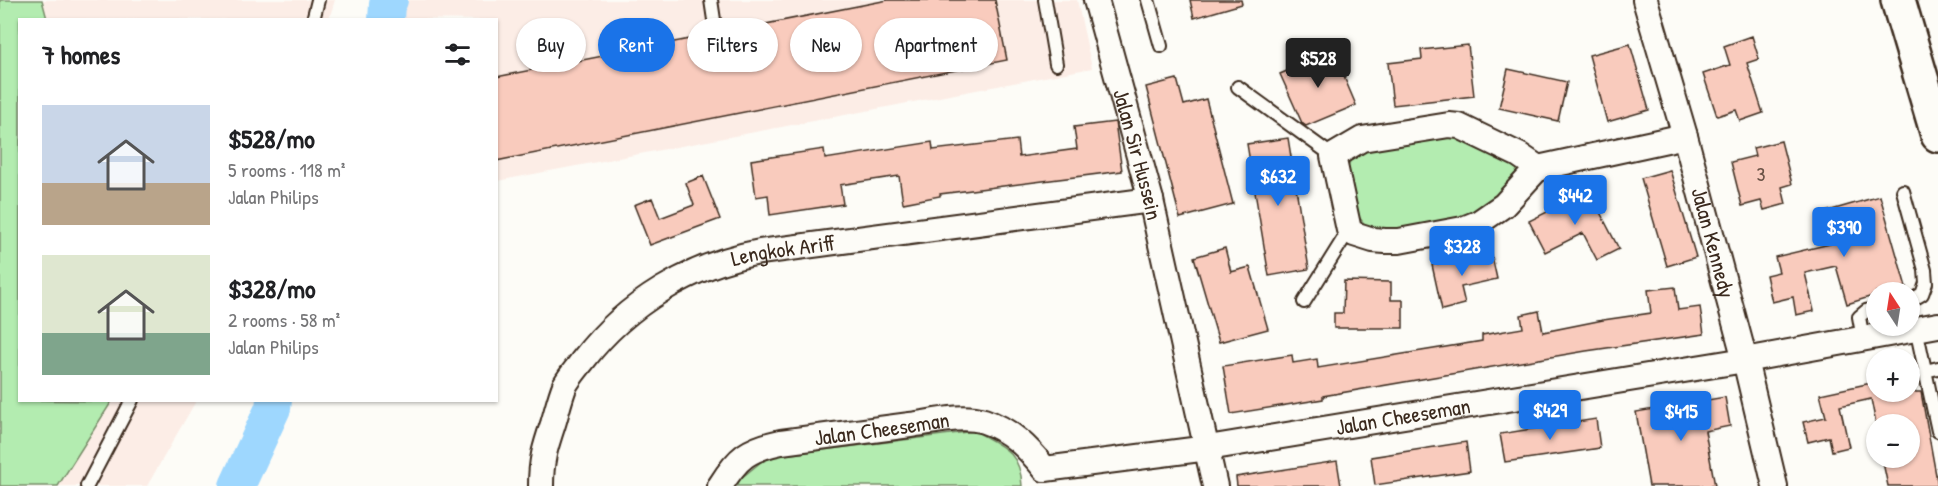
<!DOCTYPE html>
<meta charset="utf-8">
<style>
body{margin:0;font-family:"Patrick Hand",sans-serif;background:#f6f6f6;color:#202124;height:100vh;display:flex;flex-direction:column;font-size:22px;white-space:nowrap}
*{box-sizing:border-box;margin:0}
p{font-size:20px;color:#757577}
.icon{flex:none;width:33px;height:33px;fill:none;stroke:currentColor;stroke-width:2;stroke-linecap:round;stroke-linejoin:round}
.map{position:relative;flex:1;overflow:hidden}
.drawer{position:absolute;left:18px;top:18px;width:480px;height:384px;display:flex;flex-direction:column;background:#fff;border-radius:0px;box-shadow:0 2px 4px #0004}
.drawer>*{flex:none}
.guide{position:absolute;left:516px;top:18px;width:570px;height:54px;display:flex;gap:12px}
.needle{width:39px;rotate:348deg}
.tools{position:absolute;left:1866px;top:282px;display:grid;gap:12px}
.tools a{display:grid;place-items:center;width:54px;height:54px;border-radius:50%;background:#fff;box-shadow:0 2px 4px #0004;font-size:30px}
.price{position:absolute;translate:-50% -51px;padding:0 14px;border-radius:6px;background:#1a73e8;color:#fff;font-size:20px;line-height:39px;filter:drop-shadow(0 2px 3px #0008)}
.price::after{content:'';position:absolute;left:50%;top:36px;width:18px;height:14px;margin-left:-9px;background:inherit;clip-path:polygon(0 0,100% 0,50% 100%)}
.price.selected{background:#222;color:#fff}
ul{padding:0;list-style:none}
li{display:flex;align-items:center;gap:18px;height:150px;padding:0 24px}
li span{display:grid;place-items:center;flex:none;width:168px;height:120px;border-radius:0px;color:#555}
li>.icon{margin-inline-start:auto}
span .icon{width:72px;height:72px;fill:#fffc;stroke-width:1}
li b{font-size:26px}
h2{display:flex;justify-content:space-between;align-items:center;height:72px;padding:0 24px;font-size:26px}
.tag{padding:0 21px;border-radius:27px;background:#fff;box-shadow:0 2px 4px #0004;font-size:21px;line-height:54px}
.tag.selected{background:#1a73e8;color:#fff}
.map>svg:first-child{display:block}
.built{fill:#fcede6}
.green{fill:#b3ecb0;stroke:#778b67;stroke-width:1.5}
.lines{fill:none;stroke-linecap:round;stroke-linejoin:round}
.river{stroke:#9ed7fe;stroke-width:36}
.building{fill:#f9cbbd;stroke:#3b2a1e;stroke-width:1.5}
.lane-casing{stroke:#3b2a1e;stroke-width:16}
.street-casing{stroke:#3b2a1e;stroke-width:28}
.highway-casing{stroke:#3b2a1e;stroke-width:38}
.lane{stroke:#fdfcf7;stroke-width:12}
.street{stroke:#fdfcf7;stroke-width:24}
.highway{stroke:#fdfcf7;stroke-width:33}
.labels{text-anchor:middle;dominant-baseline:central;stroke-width:5;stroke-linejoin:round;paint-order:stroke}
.number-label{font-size:20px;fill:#6a5246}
.street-label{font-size:22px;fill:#3b2a1e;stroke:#fdfcf7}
</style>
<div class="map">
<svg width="1938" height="486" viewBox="0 0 1938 486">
<rect width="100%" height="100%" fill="#fdfcf7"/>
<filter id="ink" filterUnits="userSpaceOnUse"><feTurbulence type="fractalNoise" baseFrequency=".0167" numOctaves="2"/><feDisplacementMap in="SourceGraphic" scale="12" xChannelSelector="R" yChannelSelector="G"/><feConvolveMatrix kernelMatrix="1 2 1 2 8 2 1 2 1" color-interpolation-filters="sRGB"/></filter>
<g filter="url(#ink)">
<path class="built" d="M0 0H335L329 19 20 20V400L196 401 147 486H0Z
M409 0H1077L1092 68 497 181 496 20 402 19 401 14Z"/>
<path class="green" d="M0 0H42L47 19 20 20V400L112 401 58 486H0Z
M1454 135 1514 164 1520 174 1479 214 1383 233 1368 229 1359 217 1348 167 1353 153 1369 147Z
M975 431C1002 446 1021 452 1022 486H737L740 479 767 457Z"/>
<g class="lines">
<path class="river" d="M386 20 387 4 390 0
M237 486 273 408 274 400"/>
</g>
<path class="building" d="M888 0H995L1007 60 496 161V77Z
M1190 0H1241L1242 4 1194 18Z
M1752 36 1759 59 1747 63 1763 113 1740 121 1736 110 1717 116 1703 74 1730 65 1724 46Z
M1630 44 1649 110 1607 122 1589 55Z
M1468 45 1474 96 1393 105 1388 63 1422 59 1421 50Z
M1333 51 1356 105 1306 126 1302 123 1280 74Z
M1508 69 1567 82 1558 121 1499 108Z
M1177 79 1184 105 1206 99 1233 204 1180 218 1146 87Z
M1115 122 1122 171 940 194V196L903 203 899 176 840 185 843 204 770 215 768 195 756 197 751 160 824 149 825 159 932 142 933 150 1017 140 1019 157 1077 149 1074 127Z
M1288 138 1309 269 1269 276 1247 144Z
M1781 141 1792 184 1782 187 1786 204 1764 210 1761 201 1742 206 1731 162 1755 156 1753 148Z
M1670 170 1696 257 1667 266 1641 178Z
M703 176 720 219 650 245 634 205 652 198 660 218 694 205 686 183Z
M1589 191 1619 249 1597 260 1583 233 1545 252 1529 221Z
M1880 196 1906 287 1886 292H1876V295L1847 304 1836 266 1805 273 1814 311 1796 315 1793 297 1772 302 1766 275 1779 272 1775 257 1830 244 1821 213Z
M1225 248 1231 272 1250 267 1268 329 1219 342 1194 257Z
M1491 252 1497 279 1461 287 1465 304 1442 310 1432 265Z
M1344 281 1391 282V300H1403V328H1334V313H1343Z
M1675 287 1678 310 1700 307 1704 334 1586 351 1323 396V399L1231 414 1223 366 1292 355 1293 363 1317 359 1318 368 1482 341V335L1523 328 1521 315 1539 311 1543 332 1603 320 1651 313 1648 290Z
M1876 382V392H1921L1938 486H1888L1882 458H1910V424H1876L1871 399 1840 406 1849 447 1832 451 1829 437 1808 442 1803 422 1826 417 1820 394Z
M1725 397 1730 426 1705 431 1715 486H1649L1636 412Z
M1596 419 1600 448 1505 462 1500 434Z
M1466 442 1470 471 1375 485 1371 457Z
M1337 461 1341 486H1237L1236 477Z"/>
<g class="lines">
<g class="lane-casing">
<path id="lane" d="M711 0 714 20
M1045 0 1056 64
M1148 0 1161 46
M313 20 318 0
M1238 87 1333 156
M1903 191 1925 270 1926 283 1922 294 1910 301
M1304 302 1349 230
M1916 328 1938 431
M1863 339 1859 317 1866 311 1876 308
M1925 371 1938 368
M87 486 132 400"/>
</g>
<g class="street-casing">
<g id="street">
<path id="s1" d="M1096 0 1151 200 1215 486"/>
<path id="s2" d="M1645 0 1685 136 1745 360 1775 486"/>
<path d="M1538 168 1519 155 1459 126 1449 125 1362 139 1333 156 1349 230 1354 234 1373 240 1385 241H1399L1463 229 1478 223 1504 205 1538 168 1685 136"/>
<path id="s3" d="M1045 469 1208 448 1745 360 1938 325"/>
<path id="s4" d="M541 486C541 460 545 448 553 424 557 411 560 397 565 385 570 376 578 367 584 359 626 304 692 264 760 252L1151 200"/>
<path id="s5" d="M720 486C738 457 748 449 781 442 824 436 867 431 910 425 933 422 962 414 984 421 1011 430 1028 448 1045 469"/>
</g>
</g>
<g class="highway-casing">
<path id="highway" d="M1898 0 1938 135"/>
</g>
<use href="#lane" class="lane"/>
<use href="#street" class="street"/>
<use href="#highway" class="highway"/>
</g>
</g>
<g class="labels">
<g class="number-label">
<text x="1761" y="173">3</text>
</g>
<g class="street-label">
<text stroke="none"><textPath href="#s1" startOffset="160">Jalan Sir Hussein</textPath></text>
<text stroke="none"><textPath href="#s2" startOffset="252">Jalan Kennedy</textPath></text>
<text stroke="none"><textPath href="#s4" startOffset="370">Lengkok Ariff</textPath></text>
<text stroke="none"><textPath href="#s3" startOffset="362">Jalan Cheeseman</textPath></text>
<text stroke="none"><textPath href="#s5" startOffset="180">Jalan Cheeseman</textPath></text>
</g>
</g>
</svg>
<div class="tools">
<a><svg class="needle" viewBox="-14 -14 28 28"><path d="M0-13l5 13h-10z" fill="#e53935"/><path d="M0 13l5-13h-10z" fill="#757577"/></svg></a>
<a>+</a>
<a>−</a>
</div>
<b class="price selected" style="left:1318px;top:89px">$528</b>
<b class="price" style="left:1278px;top:207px">$632</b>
<b class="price" style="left:1575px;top:226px">$442</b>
<b class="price" style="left:1844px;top:258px">$390</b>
<b class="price" style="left:1462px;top:277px">$328</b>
<b class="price" style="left:1550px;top:441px">$429</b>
<b class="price" style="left:1681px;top:442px">$415</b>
<div class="guide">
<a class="tag">Buy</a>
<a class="tag selected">Rent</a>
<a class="tag">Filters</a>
<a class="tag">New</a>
<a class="tag">Apartment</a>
</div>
<section class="drawer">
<h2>7 homes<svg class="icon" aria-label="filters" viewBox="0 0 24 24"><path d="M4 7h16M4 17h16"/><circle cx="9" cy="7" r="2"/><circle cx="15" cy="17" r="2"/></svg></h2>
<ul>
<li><span style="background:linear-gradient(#c9d6e8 65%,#b9a48a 0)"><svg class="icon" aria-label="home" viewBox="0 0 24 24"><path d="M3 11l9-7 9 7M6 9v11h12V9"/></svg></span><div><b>$528/mo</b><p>5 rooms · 118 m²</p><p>Jalan Philips</p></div></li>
<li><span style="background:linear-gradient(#dfe7d0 65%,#7fa58c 0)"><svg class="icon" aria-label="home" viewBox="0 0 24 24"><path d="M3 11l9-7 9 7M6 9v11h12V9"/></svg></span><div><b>$328/mo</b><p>2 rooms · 58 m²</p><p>Jalan Philips</p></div></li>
</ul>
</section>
</div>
